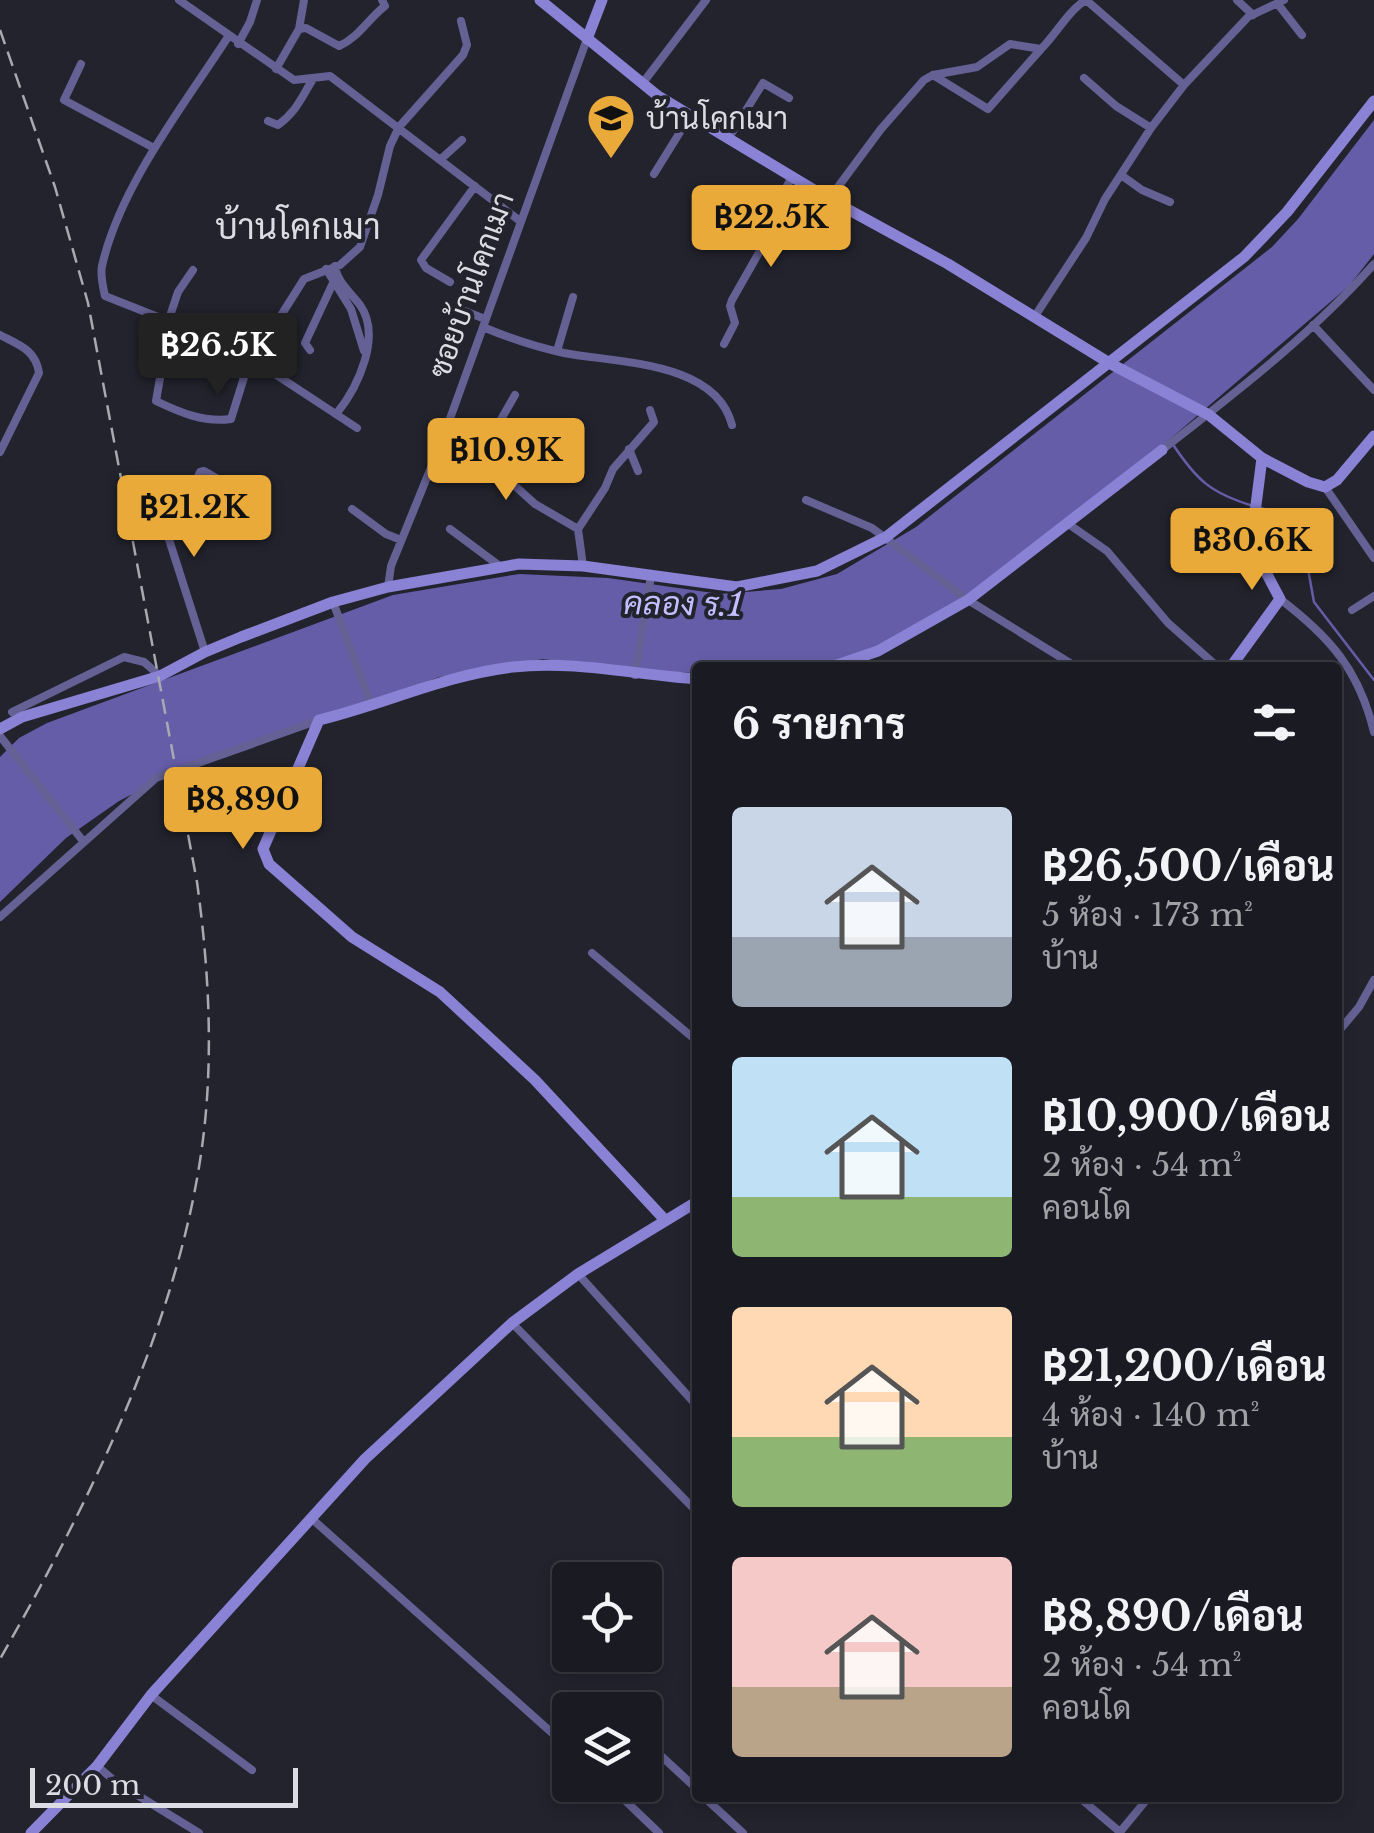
<!DOCTYPE html>
<html lang="th">
<meta charset="utf-8">
<style>
body{margin:0;font-family:"Libre Baskerville",Sarabun,serif;background:#23232a;color:#f1f3f6;height:100vh;display:flex;flex-direction:column;font-size:38px;white-space:nowrap}
*{box-sizing:border-box;margin:0}
p{font-size:32px;color:#9fa1a5}
.icon{flex:none;width:55px;height:55px;fill:none;stroke:currentColor;stroke-width:2;stroke-linecap:round;stroke-linejoin:round}
.map{position:relative;flex:1;overflow:hidden}
.details{position:absolute;left:692px;top:662px;width:650px;height:1140px;display:flex;flex-direction:column;background:#1a1a22;border-radius:10px;box-shadow:0 5px 15px #0003,0 0 0 2px #383840}
.details>*{flex:none}
.controls{position:absolute;left:552px;top:1562px;display:grid;gap:20px}
.controls a{display:grid;place-items:center;width:110px;height:110px;border-radius:10px;background:#1a1a22;box-shadow:0 5px 15px #0003,0 0 0 2px #383840;font-size:50px}
.scale{position:absolute;left:30px;bottom:25px;width:268px;box-sizing:border-box;padding-left:10px;border:5px solid #dcdce4;border-top:0;font-size:28px;line-height:35px;white-space:nowrap;color:#dcdce4;-webkit-text-stroke:8px #23232e;paint-order:stroke}
.price{position:absolute;translate:-50% -85px;padding:0 22px;border-radius:10px;background:#eaaa39;color:#111;font-size:32px;line-height:65px;filter:drop-shadow(0 2px 5px #0008)}
.price::after{content:'';position:absolute;left:50%;top:60px;width:30px;height:22px;margin-left:-15px;background:inherit;clip-path:polygon(0 0,100% 0,50% 100%)}
.price.current{background:#222;color:#fff}
ul{padding:0;list-style:none}
li{display:flex;align-items:center;gap:30px;height:250px;padding:0 40px}
li span{display:grid;place-items:center;flex:none;width:280px;height:200px;border-radius:10px;color:#555}
li>.icon{margin-inline-start:auto}
span .icon{width:120px;height:120px;fill:#fffc;stroke-width:1}
li b{font-size:42px}
h2{display:flex;justify-content:space-between;align-items:center;height:120px;padding:0 40px;font-size:42px}
.map>svg:first-child{display:block}
.water{fill:#665da9}
.lines{fill:none;stroke-linecap:round;stroke-linejoin:round}
.stream{stroke:#665da9;stroke-width:2.5}
.street{stroke:#656194;stroke-width:8}
.secondary{stroke:#8a82d4;stroke-width:11}
.rail{stroke:#a9a9b2;stroke-width:2.5;stroke-dasharray:15 8;stroke-linecap:butt}
.labels{text-anchor:middle;dominant-baseline:central;stroke-width:8;stroke-linejoin:round;paint-order:stroke}
.poi-label{font-size:30px;fill:#dcdce4;stroke:#23232e;text-anchor:start}
.street-label{font-size:30px;fill:#dcdce4;stroke:#23232e}
.water-label{font-size:32px;font-style:italic;fill:#c3bfff;stroke:#23232e}
.quarter-label{font-size:35px;fill:#dcdce4;stroke:#23232e}
</style>
<div class="map">
<svg width="1374" height="1833" viewBox="0 0 1374 1833">
<rect width="100%" height="100%" fill="#23232e"/>
<path class="water" d="M1374 120V254L1349 286 1170 439 971 593 875 648 813 667 698 668 697 673 642 671 543 659 439 677 163 778 119 801 66 838 0 902V757L19 738 47 723 393 595 519 574 608 578 720 594 781 589 837 574 916 527 1272 247 1298 219Z"/>
<g class="lines">
<path class="stream" d="M1172 443C1197 481 1211 493 1253 506
M1261 508 1270 511 1304 547 1314 602 1374 680"/>
<path class="street" d="M179 0 294 80 330 76 520 221
M1237 0 1253 15
M1277 3 1302 35
M299 29 306 28 339 46C358 38 369 18 385 6L382 0
M228 37C184 105 120 186 102 266 100 275 103 287 105 296L234 347 357 428
M238 44 250 22 257 0
M81 64 64 100 154 148
M276 69 299 29 304 0
M933 75 988 109 1041 49
M1084 78 1116 106 1151 128
M642 84 706 0
M268 121 278 125C297 111 301 98 313 79
M728 139 763 83 789 98
M441 159 462 140
M654 174 690 116
M1121 175 1142 190 1170 202
M829 199 881 129 924 80 933 75 977 67 1010 44 1041 49C1056 34 1069 10 1086 0L1184 85
M335 266C337 282 351 293 360 305 382 336 358 387 337 413
M326 269 351 309 364 351
M450 282 426 268 421 260 475 186
M457 308 485 319
M1035 316 1086 238 1105 199 1151 128 1184 85 1248 17 1284 0
M168 322 178 292 193 270
M1313 325 1374 390
M483 327C509 338 536 347 564 353 618 363 716 361 732 425
M0 335C19 345 36 350 39 373L0 452
M724 344 735 323 730 306 732 300 773 228 778 202 792 177
M310 350 305 343 333 283
M557 351 573 297
M160 378 156 401C179 412 204 423 231 419L246 371 304 279 340 265 360 247 378 195 390 146 399 127 463 55 467 45 461 21
M443 438 457 453 504 476 535 504 578 529 583 566
M629 449 638 471
M1162 450C1236 392 1312 334 1374 264
M477 461 515 395
M1325 487 1374 558
M806 500 872 528 968 600 1078 668
M352 509 386 534 401 540
M181 515 200 472 204 471 223 482 205 519 172 514 165 527 205 652
M1067 523 1107 551 1168 623 1219 668
M450 529 501 567
M578 529 605 488 613 469 654 422 650 410
M388 587 391 566 443 438 587 39
M1280 599C1330 637 1359 670 1374 732
M333 602 371 704
M1352 610 1374 596
M635 675 651 576
M12 712 124 657 144 662 160 676
M0 736 83 841
M698 756V766
M695 913 698 916
M0 917 156 778 319 720
M592 953 698 1042
M1338 1032 1359 1007 1374 980
M578 1274 698 1407
M512 1323 698 1513
M311 1518 570 1749
M151 1695 252 1770
M645 1741 698 1790
M97 1766 116 1782 199 1833
M609 1785 659 1833
M705 1798 743 1833
M1080 1798 1120 1832 1148 1798"/>
<path class="secondary" d="M540 0 658 96 829 199 948 264 1111 364 1209 415 1262 458 1251 544 1280 599 1230 668
M587 39 602 0
M1262 458 1308 482 1325 487 1337 480 1374 436
M828 668 878 651 968 600 1162 450
M0 729 22 717 160 676 205 652 241 637 333 602 388 587 519 564 583 566 737 587 817 571 886 537 1244 257 1287 212 1374 101
M665 1220 535 1080 440 992 352 937 269 864 263 849 319 720C385 704 445 675 513 667 573 660 637 675 698 679
M31 1833 97 1766 151 1695 365 1459 512 1323 578 1274 698 1201"/>
<path class="rail" d="M0 30 55 187 88 303 197 882C209 969 214 1060 202 1147 178 1324 88 1505 0 1659"/>
</g>
<defs>
<g id="school-pin" transform="scale(2.5)"><path d="M0 17L-7.5 6A9.5 9.5 0 1 1 7.5 6Z" fill="#eaaa39" stroke="#23232e"/><path d="M0-5L7-2L0 1L-7-2ZM-4 1L0 2.5L4 1V4Q0 6-4 4Z" fill="#111"/></g>
</defs>
<g fill-rule="evenodd">
<use href="#school-pin" x="611" y="118"/>
</g>
<g class="labels">
<g class="poi-label">
<text x="646" y="118">บ้านโคกเมา</text>
</g>
<g class="street-label">
<text transform="translate(471 285) rotate(-70)">ซอยบ้านโคกเมา</text>
</g>
<g class="water-label">
<text transform="translate(683 604) rotate(1)">คลอง ร.1</text>
</g>
<g class="quarter-label">
<text x="298" y="226">บ้านโคกเมา</text>
</g>
</g>
</svg>
<div class="controls">
<a><svg class="icon" aria-label="locate" viewBox="0 0 24 24"><circle cx="12" cy="12" r="6"/><path d="M12 2v4M12 18v4M2 12h4M18 12h4"/></svg></a>
<a><svg class="icon" aria-label="layers" viewBox="0 0 24 24"><path d="M12 4l9 5-9 5-9-5zM3 14l9 5 9-5"/></svg></a>
</div>
<div class="scale">200 m</div>
<b class="price" style="left:771px;top:270px">฿22.5K</b>
<b class="price current" style="left:218px;top:398px">฿26.5K</b>
<b class="price" style="left:506px;top:503px">฿10.9K</b>
<b class="price" style="left:194px;top:560px">฿21.2K</b>
<b class="price" style="left:1252px;top:593px">฿30.6K</b>
<b class="price" style="left:243px;top:852px">฿8,890</b>
<section class="details">
<h2>6 รายการ<svg class="icon" aria-label="filters" viewBox="0 0 24 24"><path d="M4 7h16M4 17h16"/><circle cx="9" cy="7" r="2"/><circle cx="15" cy="17" r="2"/></svg></h2>
<ul>
<li><span style="background:linear-gradient(#c9d6e8 65%,#9aa5b1 0)"><svg class="icon" aria-label="home" viewBox="0 0 24 24"><path d="M3 11l9-7 9 7M6 9v11h12V9"/></svg></span><div><b>฿26,500/เดือน</b><p>5 ห้อง · 173 m²</p><p>บ้าน</p></div></li>
<li><span style="background:linear-gradient(#bfe0f5 70%,#8fb573 0)"><svg class="icon" aria-label="home" viewBox="0 0 24 24"><path d="M3 11l9-7 9 7M6 9v11h12V9"/></svg></span><div><b>฿10,900/เดือน</b><p>2 ห้อง · 54 m²</p><p>คอนโด</p></div></li>
<li><span style="background:linear-gradient(#ffd9b3 65%,#8fb573 0)"><svg class="icon" aria-label="home" viewBox="0 0 24 24"><path d="M3 11l9-7 9 7M6 9v11h12V9"/></svg></span><div><b>฿21,200/เดือน</b><p>4 ห้อง · 140 m²</p><p>บ้าน</p></div></li>
<li><span style="background:linear-gradient(#f6c9c9 65%,#b9a48a 0)"><svg class="icon" aria-label="home" viewBox="0 0 24 24"><path d="M3 11l9-7 9 7M6 9v11h12V9"/></svg></span><div><b>฿8,890/เดือน</b><p>2 ห้อง · 54 m²</p><p>คอนโด</p></div></li>
</ul>
</section>
</div>
